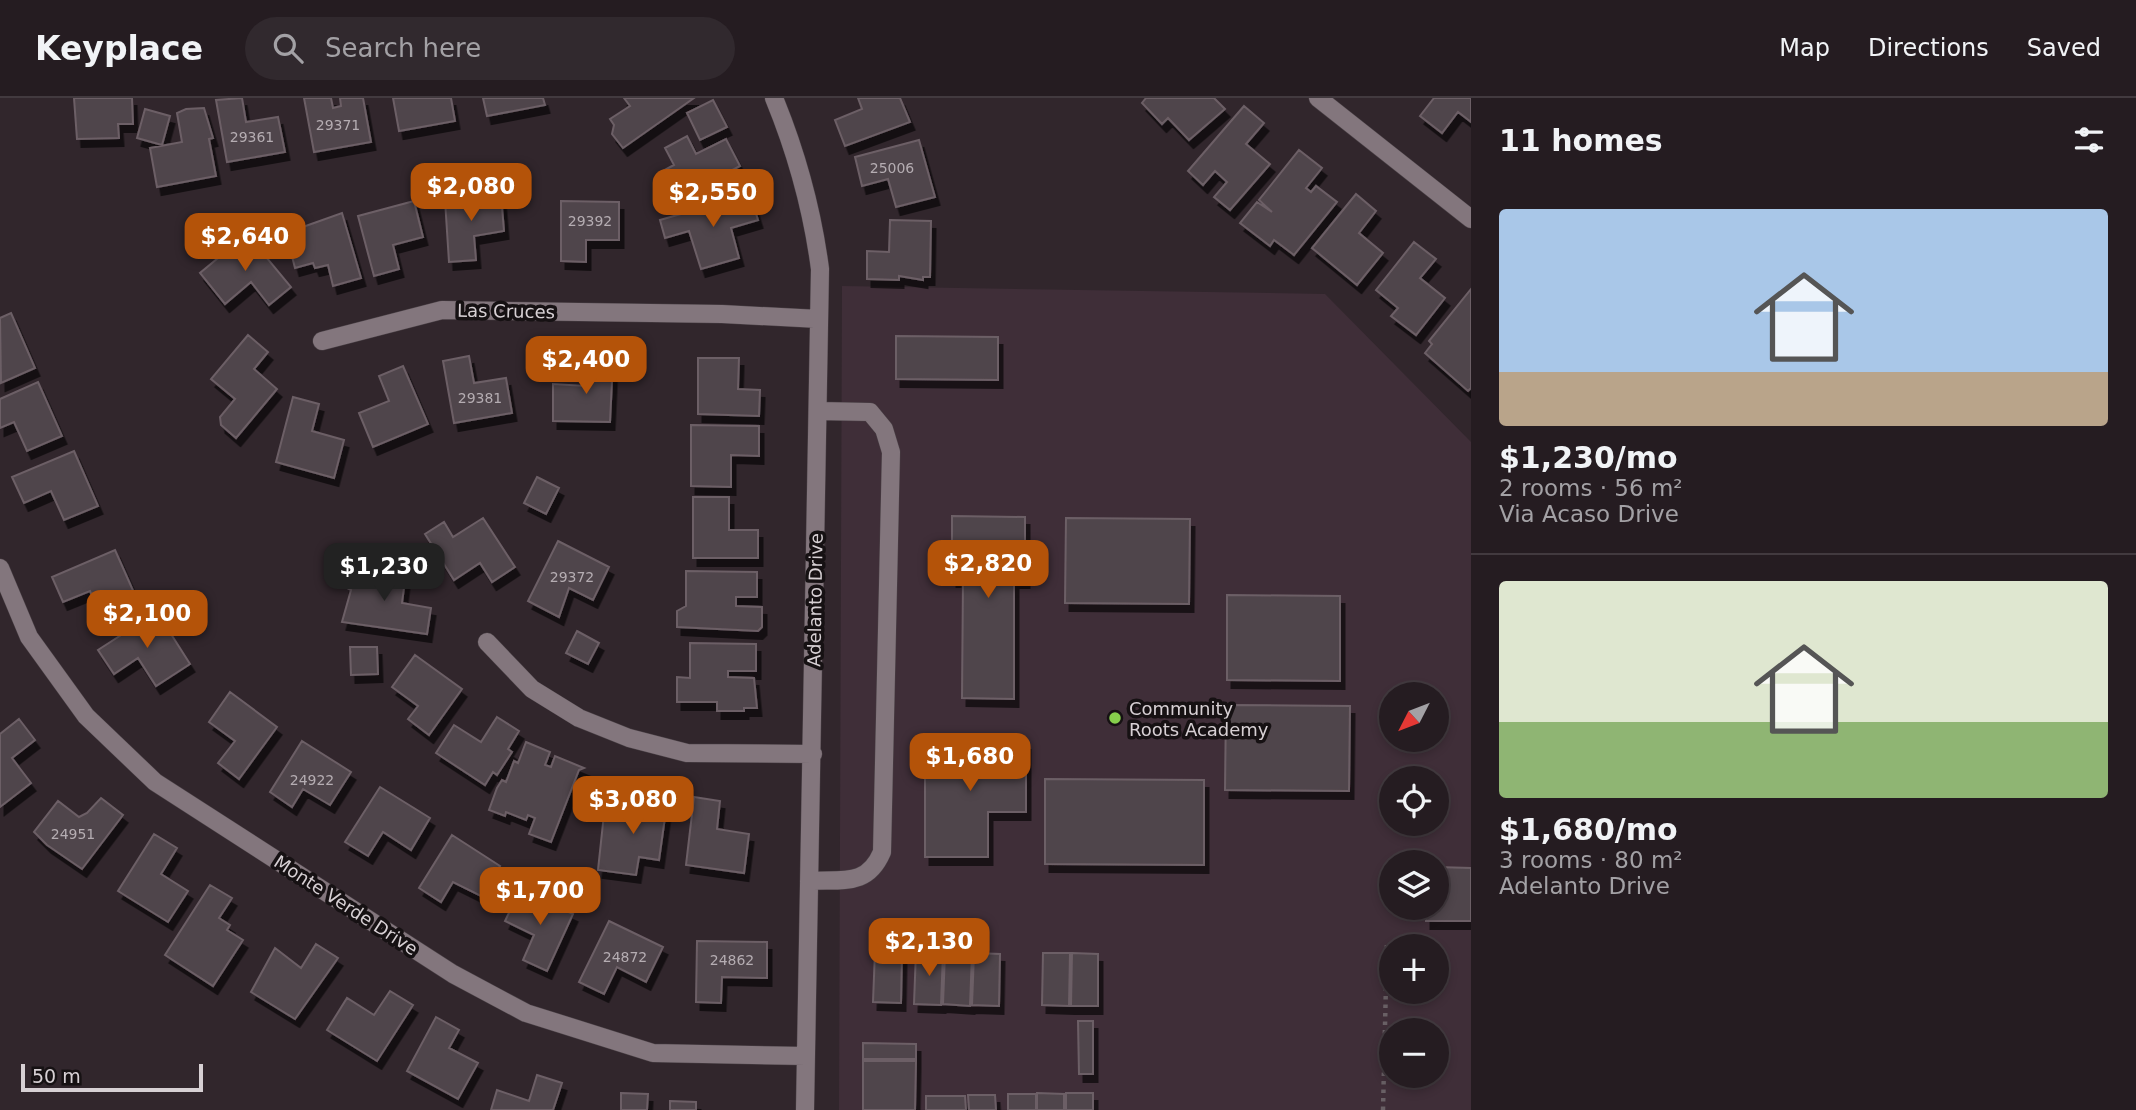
<!DOCTYPE html>
<meta charset="utf-8">
<style>
body{margin:0;font-family:"DejaVu Sans",sans-serif;background:#31292e;color:#f1f3f6;height:100vh;display:flex;flex-direction:column;font-size:26px;white-space:nowrap}
*{box-sizing:border-box;margin:0}
p{font-size:23px;color:#a3a1a5}
.icon{flex:none;width:38px;height:38px;fill:none;stroke:currentColor;stroke-width:2;stroke-linecap:round;stroke-linejoin:round}
.map{position:relative;flex:1;overflow:hidden}
.side{display:flex;flex-direction:column;background:#251c21;width:665px}
.side>*{flex:none}
.needle{width:46px;rotate:228deg}
.buttons{position:absolute;left:1379px;top:584px;display:grid;gap:14px}
.buttons a{display:grid;place-items:center;width:70px;height:70px;border-radius:50%;background:#251c21;box-shadow:0 4px 10px #0003,0 0 0 2px #423a3f;font-size:35px}
.scale{position:absolute;left:21px;bottom:18px;width:182px;box-sizing:border-box;padding-left:7px;border:4px solid #d7d0d4;border-top:0;font-size:19px;line-height:24px;white-space:nowrap;color:#d7d0d4;-webkit-text-stroke:5px #161113;paint-order:stroke}
.price{position:absolute;translate:-50% -60px;padding:0 16px;border-radius:14px;background:#b45309;color:#fff;font-size:23px;line-height:46px;filter:drop-shadow(0 2px 4px #0008)}
.price::after{content:'';position:absolute;left:50%;top:42px;width:21px;height:16px;margin-left:-10px;background:inherit;clip-path:polygon(0 0,100% 0,50% 100%)}
.price.active{background:#222;color:#fff}
ul{padding:0;list-style:none}
li{display:grid;align-content:center;gap:14px;height:371px;padding:0 28px}
li+li{border-top:2px solid #423a3f}
li span{display:grid;place-items:center;height:217px;border-radius:7px;color:#555}
li>.icon{margin-inline-start:auto}
span .icon{width:126px;height:126px;fill:#fffc;stroke-width:1}
li b{font-size:30px}
h2{display:flex;justify-content:space-between;align-items:center;height:84px;padding:0 28px;font-size:30px}
header{display:flex;align-items:center;gap:42px;box-sizing:border-box;height:98px;padding:0 35px;background:#251c21;border-bottom:2px solid #423a3f}
header strong{font-size:33px}
nav{display:flex;gap:38px;margin-inline-start:auto;font-size:24px}
.search{width:490px;height:63px;background:#31292e;display:flex;align-items:center;gap:18px;box-sizing:border-box;padding:0 24px;border-radius:38px;color:#a3a1a5;font-size:26px}
main{display:flex;flex:1;min-height:0}
.map>svg:first-child{display:block}
.built{fill:#3f2e38;fill-rule:evenodd}
.building{fill:#50454b;stroke:#6c5f66;stroke-width:2;filter:url(#shadow)}
.lines{fill:none;stroke-linecap:round;stroke-linejoin:round}
.minor-casing{stroke:#4a4146;stroke-width:19}
.path{stroke:#696065;stroke-width:4.5;stroke-dasharray:3.5 5;stroke-linecap:butt}
.minor{stroke:#83767d;stroke-width:18}
.poi-dot{fill:#86cf4c;stroke:#161113;stroke-width:2.5}
.labels{text-anchor:middle;dominant-baseline:central;stroke-width:7;stroke-linejoin:round;paint-order:stroke}
.number-label{font-size:14px;fill:#b5adb2}
.street-label{font-size:18px;fill:#d7d0d4;stroke:#161113}
.poi-label{font-size:18px;fill:#d7d0d4;stroke:#161113;text-anchor:start}
</style>
<header>
<strong>Keyplace</strong>
<div class="search"><svg class="icon" aria-label="search" viewBox="0 0 24 24"><circle cx="10" cy="10" r="6"/><path d="M15 15l6 6"/></svg>Search here</div>
<nav><a>Map</a><a>Directions</a><a>Saved</a></nav>
</header>
<main>
<div class="map">
<svg width="1471" height="1012" viewBox="0 0 1471 1012">
<defs>
<filter id="shadow"><feDropShadow dx="4.5" dy="8" stdDeviation="0" flood-color="#0009"/></filter>
</defs>
<rect width="100%" height="100%" fill="#31262c"/>
<path class="built" d="M842 188 1325 196 1471 344V1012H839ZM1391 597H1437V642H1391ZM1391 681H1437V726H1391ZM1391 765H1437V810H1391ZM1391 849H1437V894H1391ZM1391 933H1437V978H1391Z"/>
<path class="building" d="M74 0H132L133 26H118L119 40 77 41Z
M242 0 246 24 278 19 285 54 227 64 216 2Z
M304 0H331L333 10 341 8 340 0H363L371 44 314 54Z
M393 0H451L455 23 399 33Z
M483 0H543L545 7 487 18Z
M624 0H694L623 50 612 36 614 27 610 21 630 8Z
M858 0H900L910 24 845 48 835 22 862 11Z
M1146 0H1214L1225 11 1189 42 1168 20 1162 26 1142 5Z
M1434 0H1471V24L1458 14 1442 35 1420 18Z
M713 2 727 29 700 42 687 15Z
M1244 8 1264 25 1246 46 1270 66 1230 112 1214 99 1227 84 1215 73 1203 87 1188 73Z
M204 10 213 40 209 41 216 78 157 89 150 50 182 44 177 15 186 11Z
M145 11 170 18 162 47 137 40Z
M687 38 696 56 726 41 740 68 676 102 661 74 674 67 665 50Z
M919 42 935 99 896 109 888 81 862 88 855 59Z
M1299 52 1322 70 1306 90 1311 94 1316 88 1337 104 1294 157 1274 142 1270 148 1240 125 1257 104 1272 114 1259 102Z
M480 86 481 99 501 97 504 133 474 138 476 162 449 164 445 102 471 100 470 87Z
M750 96 758 122 731 130 739 160 701 171 689 133 665 140 660 122Z
M1356 96 1376 113 1359 135 1383 155 1357 187 1312 150Z
M414 103 423 139 393 147 399 171 374 178 358 118Z
M561 103 619 104V142H586V164L561 163Z
M342 115 361 180 333 188 328 167 315 170 313 165 295 170 286 135Z
M890 122 931 123 930 179H923V182L899 178V182L867 181V153L889 154Z
M247 136 291 189 269 207 251 184 225 206 200 175Z
M1414 144 1436 161 1420 180 1445 200 1416 237 1391 218 1398 210 1376 192Z
M1471 191V290L1468 293 1425 255 1432 246 1429 243Z
M11 215 35 270 1 285 0 220Z
M248 237 268 254 254 271 277 291 236 340 221 327 220 319 235 301 211 281Z
M896 238 998 239V282L896 281Z
M469 258 474 285 506 280 512 315 454 325 443 263Z
M698 260H739L738 291 760 292 759 318 698 316Z
M586 261 613 262 610 324 553 323V286L586 288Z
M403 268 428 326 373 349 359 315 389 303 379 278Z
M38 284 62 338 27 353 14 324 0 330V301Z
M293 299 319 306 312 333 344 342 334 380 276 364Z
M691 327 759 328V358L731 357V389L691 388Z
M74 353 98 408 64 422 51 393 24 405 12 379Z
M537 379 559 390 546 416 524 405Z
M693 399H729V432H758V460H693Z
M952 418 1025 419V482H1014V601L962 600 963 481H952Z
M483 420 515 469 492 484 480 465 454 482 425 436 444 424 453 439Z
M1066 420 1190 421 1189 506 1065 505Z
M558 443 609 469 593 502 569 490 559 519 528 503Z
M115 452 139 506 103 522 90 493 63 504 52 479Z
M368 468 406 474 402 505 431 510 427 536 342 524 351 492 345 489 347 478 367 481Z
M686 473 757 474V499H736V508L762 509V529L758 533 677 529V513L686 508Z
M1227 497 1340 498V583L1227 582Z
M157 514 190 566 156 588 138 560 114 576 98 552Z
M577 533 599 545 588 566 566 555Z
M690 545 756 546V573H728V579L754 580 757 610H744V613H717V604H677V579L690 580Z
M350 549H377L378 576 351 577Z
M415 557 462 591 429 637 408 621 418 608 392 589Z
M230 594 277 629 239 681 218 665 235 643 209 624Z
M1226 607 1350 608 1349 693 1225 692Z
M497 619 519 633 508 651 512 654 497 677 493 674 485 687 436 655 454 627 481 644Z
M19 621 35 642 12 660 31 685 0 709V636Z
M302 643 351 674 330 707 303 691 292 709 270 694Z
M925 643 1026 644V714H988V759H925Z
M526 644 550 654 545 667 551 669 555 658 584 670 579 672 551 744 529 736 535 720 528 717 526 722 506 714 505 718 489 712 497 690 502 682 506 684 514 663 518 665Z
M1045 681 1204 682V767L1045 766Z
M380 689 430 720 411 752 383 734 368 758 345 744Z
M640 695 668 698 659 762 639 759 636 777 598 772 604 716 636 721Z
M694 699 720 703 717 731 749 736 744 775 686 767Z
M101 700 123 717 82 771 47 747 34 734 58 703 79 719 87 715Z
M154 736 177 750 161 776 188 793 168 824 118 793Z
M452 737 500 768 481 798 453 784 441 804 419 790Z
M1437 769 1471 770V823H1426V810H1437Z
M210 787 232 800 219 820 230 827 227 832 243 842 213 888 165 857Z
M520 792 573 816 547 873 523 862 534 837 505 823Z
M609 823 663 849 646 884 617 869 604 896 579 884Z
M697 843 767 844V880L722 879 721 905 696 904Z
M316 846 338 860 295 921 251 894 275 850 301 870Z
M875 853 902 854 901 905 873 904Z
M916 853 943 854 941 907 914 906Z
M945 855 972 856 970 908 943 906Z
M974 855 1000 856 999 908 972 907Z
M1043 855H1070L1069 908 1042 907Z
M1072 855 1098 856V908H1071Z
M390 893 413 907 377 963 327 932 347 900 374 917Z
M436 919 459 932 449 950 478 965 458 1001 407 973Z
M1078 923H1093V976H1079Z
M863 945 916 946V961H863Z
M863 963H916L915 1012H863Z
M537 977 562 985 553 1012H491L497 992 529 1003Z
M621 995 648 996 647 1012H621Z
M1037 995 1064 996V1012H1037Z
M1066 995H1093V1012H1066Z
M1008 996H1036V1012H1008Z
M968 997H995L996 1012H969Z
M926 998H965L966 1012H926Z
M670 1003 696 1004V1012H670Z"/>
<g class="lines">
<g class="minor-casing">
<path id="minor" d="M774 0C797 56 812 110 820 171L805 1012
M1318 0 1471 121
M322 243 442 212 722 216 819 221
M0 470 29 539 86 618 155 684 453 876 526 915 653 955 805 958
M487 544 532 591 579 620 629 640 687 655 813 656
M809 783C843 781 867 789 882 754L891 354 884 331 870 314 818 313"/>
</g>
<path class="path" d="M1383 1012 1387 844"/>
<use href="#minor" class="minor"/>
</g>
<circle class="poi-dot" cx="1115" cy="620" r="7"/>
<g class="labels">
<g class="number-label">
<text x="338" y="27">29371</text>
<text x="252" y="39">29361</text>
<text x="892" y="70">25006</text>
<text x="590" y="123">29392</text>
<text x="480" y="300">29381</text>
<text x="572" y="479">29372</text>
<text x="312" y="682">24922</text>
<text x="73" y="736">24951</text>
<text x="625" y="859">24872</text>
<text x="732" y="862">24862</text>
</g>
<g class="street-label">
<text transform="translate(506 213) rotate(1)">Las Cruces</text>
<text transform="translate(815 502) rotate(-89)">Adelanto Drive</text>
<text transform="translate(346 807) rotate(33)">Monte Verde Drive</text>
</g>
<g class="poi-label">
<text x="1129" y="610">Community<tspan x="1129" dy="21">Roots Academy</tspan></text>
</g>
</g>
</svg>
<div class="buttons">
<a><svg class="needle" viewBox="-14 -14 28 28"><path d="M0-13l5 13h-10z" fill="#e53935"/><path d="M0 13l5-13h-10z" fill="#a3a1a5"/></svg></a>
<a><svg class="icon" aria-label="locate" viewBox="0 0 24 24"><circle cx="12" cy="12" r="6"/><path d="M12 2v4M12 18v4M2 12h4M18 12h4"/></svg></a>
<a><svg class="icon" aria-label="layers" viewBox="0 0 24 24"><path d="M12 4l9 5-9 5-9-5zM3 14l9 5 9-5"/></svg></a>
<a>+</a>
<a>−</a>
</div>
<div class="scale">50 m</div>
<b class="price" style="left:471px;top:125px">$2,080</b>
<b class="price" style="left:713px;top:131px">$2,550</b>
<b class="price" style="left:245px;top:175px">$2,640</b>
<b class="price" style="left:586px;top:298px">$2,400</b>
<b class="price" style="left:988px;top:502px">$2,820</b>
<b class="price active" style="left:384px;top:505px">$1,230</b>
<b class="price" style="left:147px;top:552px">$2,100</b>
<b class="price" style="left:970px;top:695px">$1,680</b>
<b class="price" style="left:633px;top:738px">$3,080</b>
<b class="price" style="left:540px;top:829px">$1,700</b>
<b class="price" style="left:929px;top:880px">$2,130</b>
</div>
<section class="side">
<h2>11 homes<svg class="icon" aria-label="filters" viewBox="0 0 24 24"><path d="M4 7h16M4 17h16"/><circle cx="9" cy="7" r="2"/><circle cx="15" cy="17" r="2"/></svg></h2>
<ul>
<li><span style="background:linear-gradient(#a9c7e8 75%,#b9a48a 0)"><svg class="icon" aria-label="home" viewBox="0 0 24 24"><path d="M3 11l9-7 9 7M6 9v11h12V9"/></svg></span><div><b>$1,230/mo</b><p>2 rooms · 56 m²</p><p>Via Acaso Drive</p></div></li>
<li><span style="background:linear-gradient(#dfe7d0 65%,#8fb573 0)"><svg class="icon" aria-label="home" viewBox="0 0 24 24"><path d="M3 11l9-7 9 7M6 9v11h12V9"/></svg></span><div><b>$1,680/mo</b><p>3 rooms · 80 m²</p><p>Adelanto Drive</p></div></li>
</ul>
</section>
</main>
